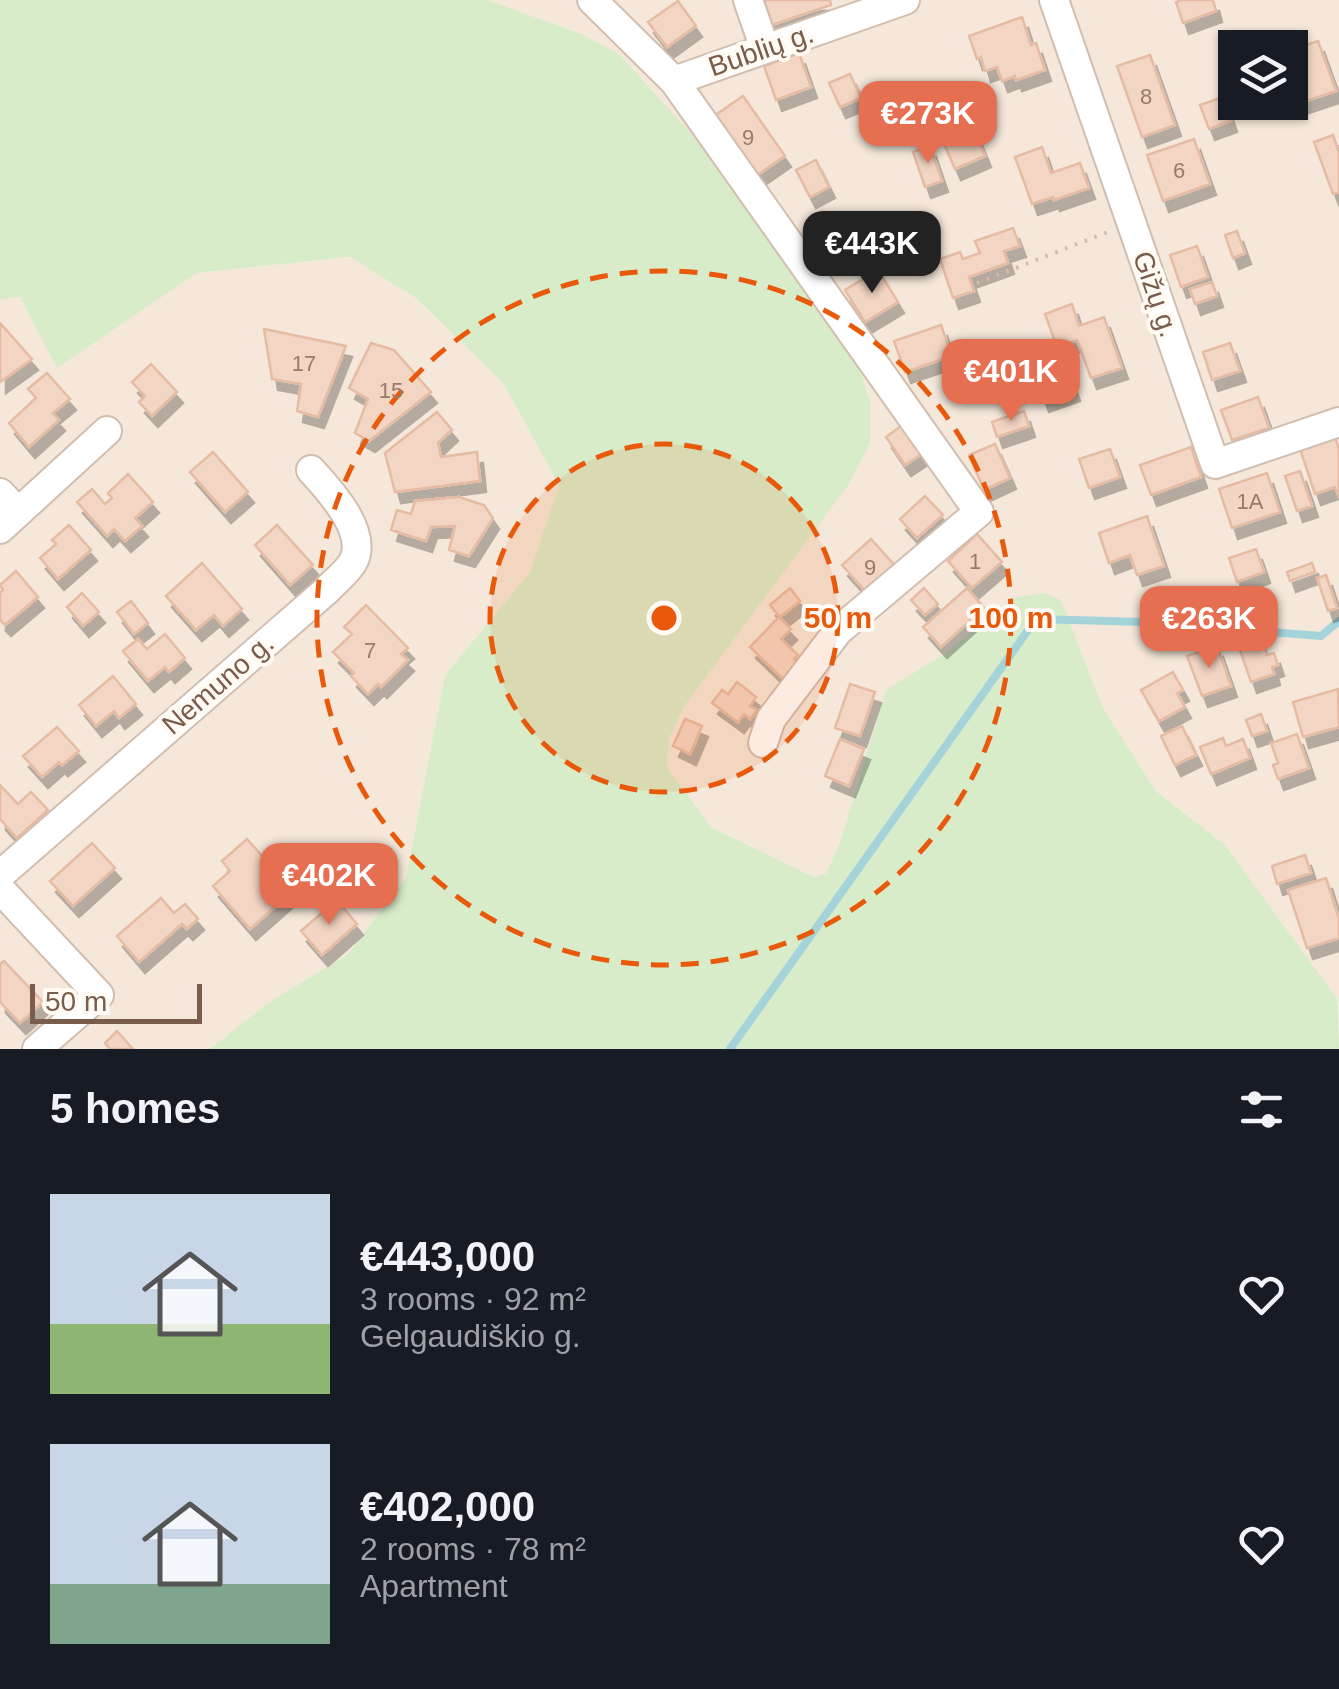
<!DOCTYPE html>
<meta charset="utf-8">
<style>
body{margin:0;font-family:Arial,sans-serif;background:#242831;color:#f1f3f6;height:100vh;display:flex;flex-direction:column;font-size:38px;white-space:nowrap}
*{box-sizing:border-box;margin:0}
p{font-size:32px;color:#9ea1a6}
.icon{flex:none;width:55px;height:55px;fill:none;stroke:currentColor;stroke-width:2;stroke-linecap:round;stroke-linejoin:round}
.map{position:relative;height:1049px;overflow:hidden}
.side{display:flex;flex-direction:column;background:#171b24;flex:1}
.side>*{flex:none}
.buttons{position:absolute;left:1218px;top:30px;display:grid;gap:20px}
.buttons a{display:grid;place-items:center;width:90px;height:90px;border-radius:0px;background:#171b24;box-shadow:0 2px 8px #0004;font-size:50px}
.scale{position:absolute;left:30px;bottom:25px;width:172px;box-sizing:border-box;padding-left:10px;border:5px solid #7a5c4d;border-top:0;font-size:28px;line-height:35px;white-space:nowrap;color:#7a5c4d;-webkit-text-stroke:8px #fffaf3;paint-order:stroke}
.price{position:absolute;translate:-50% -85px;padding:0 22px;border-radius:20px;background:#e76f51;color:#fff;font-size:32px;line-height:65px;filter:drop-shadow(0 2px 5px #0008)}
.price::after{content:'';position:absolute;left:50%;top:60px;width:30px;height:22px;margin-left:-15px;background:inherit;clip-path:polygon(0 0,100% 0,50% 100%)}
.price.selected{background:#222;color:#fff}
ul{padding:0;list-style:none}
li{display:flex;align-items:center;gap:30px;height:250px;padding:0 50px}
li span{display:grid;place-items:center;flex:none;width:280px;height:200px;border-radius:0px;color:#555}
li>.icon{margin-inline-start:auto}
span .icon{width:120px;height:120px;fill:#fffc;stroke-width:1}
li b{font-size:42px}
h2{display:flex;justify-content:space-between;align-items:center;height:120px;padding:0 50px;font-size:42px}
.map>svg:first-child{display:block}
.residential{fill:#f5e8da;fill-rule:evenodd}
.green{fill:#d8ecc9}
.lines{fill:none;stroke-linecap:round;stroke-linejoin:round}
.stream{stroke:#a5d3da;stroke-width:8}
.building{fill:#f3d5c3;stroke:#e6bba3;stroke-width:2.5;filter:url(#shadow)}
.minor-casing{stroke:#d1beb0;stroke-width:32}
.path{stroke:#d9b8a5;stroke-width:4;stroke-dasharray:2.5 8;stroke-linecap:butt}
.minor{stroke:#fff;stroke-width:28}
.ring{fill:none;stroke:#e8590c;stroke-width:5;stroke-dasharray:18 12}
.labels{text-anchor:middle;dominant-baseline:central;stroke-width:8;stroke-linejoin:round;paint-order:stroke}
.number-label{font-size:22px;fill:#987a6a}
.street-label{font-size:28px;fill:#7a5c4d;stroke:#fffaf3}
.centre{fill:#e8590c;stroke:#fffaf3;stroke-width:5}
.ring-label{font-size:30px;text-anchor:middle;font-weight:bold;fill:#e8590c;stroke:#fffaf3;stroke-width:8;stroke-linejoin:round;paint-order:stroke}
</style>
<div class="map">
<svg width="1339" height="1049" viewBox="0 0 1339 1049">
<defs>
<filter id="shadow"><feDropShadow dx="6" dy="11" stdDeviation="0" flood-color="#0004"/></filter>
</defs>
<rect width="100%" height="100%" fill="#fdf6ec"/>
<path class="residential" d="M488 0H1339V1003L1225 845 1156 791 1103 708 1061 601 944 654 887 690 840 842 826 873 814 877 711 827 667 767 669 739 685 705 582 34ZM1235 48H1290V102H1235Z
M350 257 417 299 503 383 559 485 530 572 445 675 406 877 348 954 268 1003 210 1049H0V300L20 297 57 367 197 273Z"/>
<path class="green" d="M0 0H488L582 34 620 55 728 175 857 361 870 401V443L849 484 685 705 669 739 667 767 711 827 814 877 826 873 840 842 886 690 944 654 1013 598 1043 593 1061 600 1103 708 1156 791 1225 845 1338 1000 1339 1049H210L268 1003 348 954 406 877 445 675 530 572 559 485 503 383 417 299 350 257 197 273 57 368 20 297 0 300Z"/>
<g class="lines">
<path class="stream" d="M730 1049 1036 619 1143 622 1321 636 1339 621"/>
</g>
<path class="building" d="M764 0H830L831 5 772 25Z
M1183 0H1213L1216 11 1183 23 1176 2Z
M678 1 696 26 667 47 648 22Z
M1022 17 1031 45 1036 43 1045 70 1016 80 1015 76 1002 81 997 67 985 71 981 57 977 59 969 36Z
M1318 41 1336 91 1291 106 1290 50Z
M799 53 811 87 776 100 764 66Z
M1150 55 1175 125 1142 137 1117 66Z
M850 74 861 98 840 107 829 83Z
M743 96 785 156 753 178 711 118Z
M1223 97 1231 121 1209 129 1200 105Z
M964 105 985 156 955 169 933 118Z
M1333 135 1339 153V192L1333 194 1314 142Z
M1194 139 1210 184 1163 201 1147 155Z
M930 146 942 181 925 187 913 152Z
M1042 147 1051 173 1080 163 1089 188 1054 200 1053 197 1032 204 1015 157Z
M816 160 829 187 810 197 796 170Z
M816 228 830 251 811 263 797 240Z
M1013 228 1020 246 1004 251 1008 263 969 277 974 291 953 298 940 259 960 252 963 259 980 253 975 241Z
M1237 231 1245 253 1233 258 1225 235Z
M1197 246 1208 277 1181 287 1170 255Z
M878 270 898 302 865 322 845 290Z
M1212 282 1217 296 1195 304 1190 289Z
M1072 304 1079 326 1104 317 1122 368 1091 378 1077 340 1057 347 1045 314Z
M0 323 32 359 0 382Z
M941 325 952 356 905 372 894 341Z
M264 329 346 346 318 417 297 411 301 384 272 379Z
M371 343 394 350 431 392 369 441 355 433 368 399 349 388Z
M1230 343 1240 371 1212 380 1203 352Z
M151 364 177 392 152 416 139 402 145 396 132 382Z
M47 373 70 399 53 413 59 420 29 447 9 423 36 398 28 389Z
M1068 373 1074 390 1043 401 1037 384Z
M1258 397 1269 428 1232 440 1221 410Z
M1024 411 1029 426 997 437 992 422Z
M437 412 452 430 438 443 441 457 477 452 480 481 395 492 385 453Z
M905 423 925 452 905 465 886 437Z
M1334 434 1339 449V497L1335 487 1315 494 1299 446Z
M995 444 1010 478 984 490 969 455Z
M1191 447 1201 477 1151 495 1140 465Z
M1110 449 1120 477 1089 488 1079 459Z
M213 452 248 492 225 512 190 472Z
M1300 471 1312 506 1297 511 1285 476Z
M1267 473 1280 512 1232 528 1219 489Z
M128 474 153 502 135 518 142 526 125 541 114 529 107 536 77 502 92 489 105 504 112 498 108 493Z
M925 496 943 515 917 538 900 519Z
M459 497 484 505 493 518 469 556 449 550 455 526 431 527 426 541 391 530 397 510 411 514 415 501Z
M1147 516 1164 566 1137 575 1130 555 1109 563 1099 533Z
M69 525 91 550 58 579 40 558 56 544 52 540Z
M277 525 313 565 290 585 255 545Z
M977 534 1002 562 972 588 948 561Z
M871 539 897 568 868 594 842 565Z
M1256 549 1264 572 1237 582 1229 558Z
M202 563 242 609 223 626 214 615 196 630 166 596Z
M1312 563 1315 572 1290 581 1287 572Z
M16 571 38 597 5 625 0 620V593L3 590 0 585Z
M1326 575 1337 608 1328 611 1317 578Z
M1230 587 1236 603 1217 609 1212 593Z
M790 588 800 601 780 617 770 605Z
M924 588 938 604 925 615 911 600Z
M967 588 984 608 941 647 923 627Z
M1190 590 1199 614 1175 622 1167 598Z
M82 593 99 612 83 626 67 607Z
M131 601 148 623 134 634 117 612Z
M366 605 408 648 401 654 408 660 381 687 378 684 368 694 351 676 354 673 333 652 352 634 344 627Z
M779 617 791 629 781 639 798 655 794 659 798 663 783 679 750 647Z
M165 634 185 658 169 672 165 667 148 681 123 651 138 639 147 649Z
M1258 644 1259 649 1265 647 1267 655 1274 653 1278 665 1272 667 1274 674 1251 682 1240 650Z
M1217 646 1231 686 1202 696 1187 656Z
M1173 672 1183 690 1177 693 1185 707 1159 721 1141 690Z
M113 676 136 704 119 718 114 711 96 726 79 705Z
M737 682 756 697 750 706 757 710 750 719 744 714 738 722 712 703 722 690 728 694Z
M850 684 875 692 860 736 835 728Z
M1338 689 1339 727 1303 737 1293 702Z
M1261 714 1267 731 1252 736 1246 720Z
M685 719 702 726 690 754 673 746Z
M1182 726 1196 755 1175 765 1161 736Z
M57 727 79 751 62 765 59 762 42 777 23 756Z
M1297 734 1309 768 1278 779 1273 765 1278 763 1271 743Z
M1223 738 1226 746 1243 739 1250 758 1211 774 1200 747Z
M840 739 864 749 849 786 825 776Z
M0 785 18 804 31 792 48 810 17 838 0 819Z
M247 839 264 858 269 854 282 870 277 874 293 891 250 929 213 886 230 871 222 861Z
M92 843 115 868 73 906 50 881Z
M1305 855 1311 873 1277 884 1272 866Z
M1326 878 1339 919V938L1307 948 1288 890Z
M161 898 174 913 185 904 198 919 187 929 182 924 139 962 117 936Z
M337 900 357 924 322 955 301 931Z
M4 961 43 1002 20 1023 0 1002V964Z
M117 1031 133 1049H110L105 1043Z"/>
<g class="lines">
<g class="minor-casing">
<path id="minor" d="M592 0 674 81 979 512 838 631 771 719 763 743
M748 0 765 49
M1054 0 1215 464 1339 422
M674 81 905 0
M0 493 18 512
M0 529 107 431
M0 875 327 590C335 581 349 571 354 560 367 530 329 490 311 470
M0 889 99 995 37 1049"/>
</g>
<path class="path" d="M977 283 1108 232"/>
<use href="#minor" class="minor"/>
</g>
<circle cx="664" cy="618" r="174" fill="#e8590c" fill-opacity=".12"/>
<g class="ring">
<circle cx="664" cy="618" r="174"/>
<circle cx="664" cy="618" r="347"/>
</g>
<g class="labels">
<g class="number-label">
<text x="1146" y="96">8</text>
<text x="748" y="137">9</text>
<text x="1179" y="170">6</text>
<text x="304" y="363">17</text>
<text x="391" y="390">15</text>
<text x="1250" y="501">1A</text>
<text x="975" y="561">1</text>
<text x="870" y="567">9</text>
<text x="370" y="650">7</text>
</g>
<g class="street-label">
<text transform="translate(761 50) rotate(-19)">Bublių g.</text>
<text transform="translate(1156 294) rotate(71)">Gižų g.</text>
<text transform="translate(218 684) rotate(-41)">Nemuno g.</text>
</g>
</g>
<circle cx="664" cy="618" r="15" class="centre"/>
<g class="ring-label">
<text x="838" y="628">50 m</text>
<text x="1011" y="628">100 m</text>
</g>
</svg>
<div class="buttons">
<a><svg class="icon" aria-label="layers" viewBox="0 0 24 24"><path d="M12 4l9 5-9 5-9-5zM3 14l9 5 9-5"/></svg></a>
</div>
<div class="scale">50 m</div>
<b class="price" style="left:928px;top:166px">€273K</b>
<b class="price selected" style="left:872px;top:296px">€443K</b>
<b class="price" style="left:1011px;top:424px">€401K</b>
<b class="price" style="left:1209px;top:671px">€263K</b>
<b class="price" style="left:329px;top:928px">€402K</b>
</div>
<section class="side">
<h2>5 homes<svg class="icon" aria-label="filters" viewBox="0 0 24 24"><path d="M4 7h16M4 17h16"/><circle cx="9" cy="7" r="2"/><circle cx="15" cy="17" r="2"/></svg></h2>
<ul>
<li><span style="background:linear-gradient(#c9d6e8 65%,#8fb573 0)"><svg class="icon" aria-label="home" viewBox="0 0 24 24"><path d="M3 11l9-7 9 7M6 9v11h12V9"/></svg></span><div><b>€443,000</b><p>3 rooms · 92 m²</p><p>Gelgaudiškio g.</p></div><svg class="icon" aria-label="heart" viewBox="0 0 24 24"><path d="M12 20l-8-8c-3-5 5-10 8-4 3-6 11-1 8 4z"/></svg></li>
<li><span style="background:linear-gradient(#c9d6e8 70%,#7fa58c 0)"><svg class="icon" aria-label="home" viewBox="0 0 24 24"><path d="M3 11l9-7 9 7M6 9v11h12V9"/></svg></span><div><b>€402,000</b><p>2 rooms · 78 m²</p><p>Apartment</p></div><svg class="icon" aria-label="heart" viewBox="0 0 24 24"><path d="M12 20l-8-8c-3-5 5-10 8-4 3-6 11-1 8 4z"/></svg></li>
</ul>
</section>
